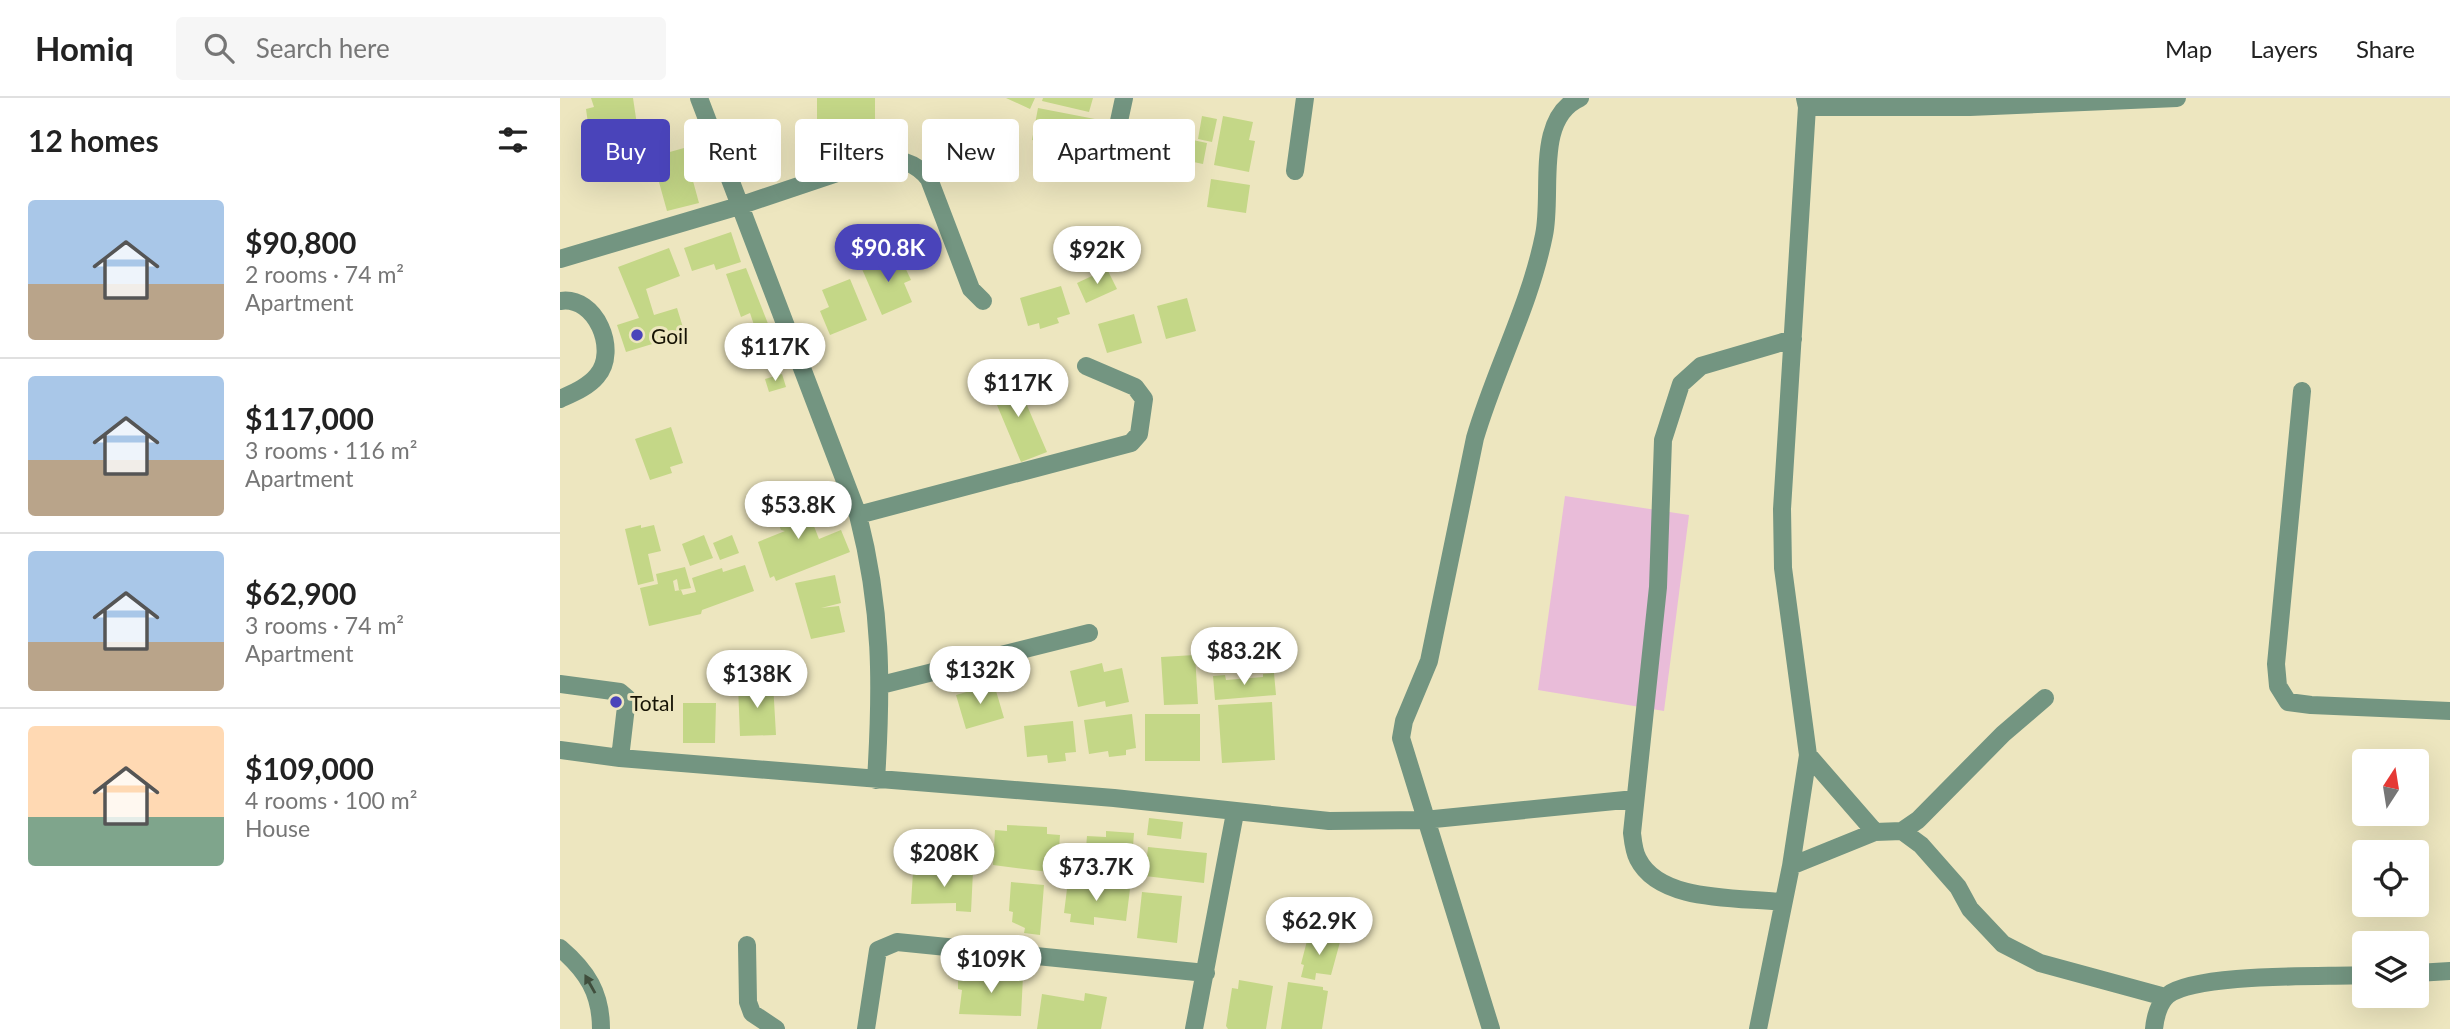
<!DOCTYPE html>
<meta charset="utf-8">
<style>
body{margin:0;font-family:Lato,sans-serif;background:#f6f6f6;color:#222;height:100vh;display:flex;flex-direction:column;font-size:26px;white-space:nowrap}
*{box-sizing:border-box;margin:0}
p{font-size:23px;color:#767676}
.icon{flex:none;width:38px;height:38px;fill:none;stroke:currentColor;stroke-width:2;stroke-linecap:round;stroke-linejoin:round}
.map{position:relative;flex:1;overflow:hidden}
.side{display:flex;flex-direction:column;background:#fff;width:560px}
.side>*{flex:none}
.top-card{position:absolute;left:21px;top:21px;width:665px;height:63px;display:flex;gap:14px}
.needle{width:46px;rotate:12deg}
.buttons{position:absolute;left:1792px;top:651px;display:grid;gap:14px}
.buttons a{display:grid;place-items:center;width:77px;height:77px;border-radius:7px;background:#fff;box-shadow:0 7px 28px #0002;font-size:35px}
.price{position:absolute;translate:-50% -60px;padding:0 16px;border-radius:24px;background:#fff;color:#222;font-size:23px;line-height:46px;filter:drop-shadow(0 2px 4px #0008)}
.price::after{content:'';position:absolute;left:50%;top:42px;width:21px;height:16px;margin-left:-10px;background:inherit;clip-path:polygon(0 0,100% 0,50% 100%)}
.price.selected{background:#4a44ba;color:#fff}
ul{padding:0;list-style:none}
li{display:flex;align-items:center;gap:21px;height:175px;padding:0 28px}
li+li{border-top:2px solid #e0e0e0}
li span{display:grid;place-items:center;flex:none;width:196px;height:140px;border-radius:7px;color:#555}
li>.icon{margin-inline-start:auto}
span .icon{width:84px;height:84px;fill:#fffc;stroke-width:1}
li b{font-size:30px}
h2{display:flex;justify-content:space-between;align-items:center;height:84px;padding:0 28px;font-size:30px}
.pill{padding:0 24px;border-radius:7px;background:#fff;box-shadow:0 7px 28px #0002;font-size:24px;line-height:63px}
.pill.selected{background:#4a44ba;color:#fff}
header{display:flex;align-items:center;gap:42px;box-sizing:border-box;height:98px;padding:0 35px;background:#fff;border-bottom:2px solid #e0e0e0}
header strong{font-size:33px}
nav{display:flex;gap:38px;margin-inline-start:auto;font-size:24px}
.search{width:490px;height:63px;background:#f6f6f6;display:flex;align-items:center;gap:18px;box-sizing:border-box;padding:0 24px;border-radius:7px;color:#767676;font-size:26px}
main{display:flex;flex:1;min-height:0}
.map>svg:first-child{display:block}
.green{fill:#e9bcd9}
.building{fill:#c4d787}
.lines{fill:none;stroke-linecap:round;stroke-linejoin:round}
.minor{stroke:#739581;stroke-width:18}
.oneway{fill:#404e3d}
.poi-dot{fill:#4a44ba;stroke:#ede6bf;stroke-width:2.5}
.labels{text-anchor:middle;dominant-baseline:central;stroke-width:6;stroke-linejoin:round;paint-order:stroke}
.poi-label{font-size:21px;fill:#161305;stroke:#ede6bf;text-anchor:start}
</style>
<header>
<strong>Homiq</strong>
<div class="search"><svg class="icon" aria-label="search" viewBox="0 0 24 24"><circle cx="10" cy="10" r="6"/><path d="M15 15l6 6"/></svg>Search here</div>
<nav><a>Map</a><a>Layers</a><a>Share</a></nav>
</header>
<main>
<section class="side">
<h2>12 homes<svg class="icon" aria-label="filters" viewBox="0 0 24 24"><path d="M4 7h16M4 17h16"/><circle cx="9" cy="7" r="2"/><circle cx="15" cy="17" r="2"/></svg></h2>
<ul>
<li><span style="background:linear-gradient(#a9c7e8 60%,#b9a48a 0)"><svg class="icon" aria-label="home" viewBox="0 0 24 24"><path d="M3 11l9-7 9 7M6 9v11h12V9"/></svg></span><div><b>$90,800</b><p>2 rooms · 74 m²</p><p>Apartment</p></div></li>
<li><span style="background:linear-gradient(#a9c7e8 60%,#b9a48a 0)"><svg class="icon" aria-label="home" viewBox="0 0 24 24"><path d="M3 11l9-7 9 7M6 9v11h12V9"/></svg></span><div><b>$117,000</b><p>3 rooms · 116 m²</p><p>Apartment</p></div></li>
<li><span style="background:linear-gradient(#a9c7e8 65%,#b9a48a 0)"><svg class="icon" aria-label="home" viewBox="0 0 24 24"><path d="M3 11l9-7 9 7M6 9v11h12V9"/></svg></span><div><b>$62,900</b><p>3 rooms · 74 m²</p><p>Apartment</p></div></li>
<li><span style="background:linear-gradient(#ffd9b3 65%,#7fa58c 0)"><svg class="icon" aria-label="home" viewBox="0 0 24 24"><path d="M3 11l9-7 9 7M6 9v11h12V9"/></svg></span><div><b>$109,000</b><p>4 rooms · 100 m²</p><p>House</p></div></li>
</ul>
</section>
<div class="map">
<svg width="1890" height="931" viewBox="0 0 1890 931">
<rect width="100%" height="100%" fill="#ede6bf"/>
<path class="green" d="M1005 398 1129 417 1104 613 978 592Z"/>
<path class="building" d="M31 0H73L80 47 40 52 39 39 30 40 26 11 34 9Z
M257 0H315V29L257 30Z
M446 0H475L470 11Z
M483 0H533L529 14 482 3Z
M478 10 540 22 534 54 472 42Z
M642 18 657 21 652 44 638 41Z
M663 18 693 24 689 42 695 43 689 74 654 67Z
M609 37 647 45 643 66 605 58Z
M124 50 139 105 107 113 92 59Z
M651 81 690 87 686 115 647 109Z
M171 134 181 164 156 172 154 166 132 173 124 150Z
M109 150 120 178 86 191 94 217 117 210 125 236 66 254 57 227 79 220 58 169Z
M332 157 337 167 343 165 351 182 344 185 352 204 322 217 302 171Z
M186 170 216 246 202 251 190 215 181 219 166 176Z
M547 171 557 191 526 205 517 185Z
M290 181 307 222 270 237 260 213 269 209 262 192Z
M501 188 510 216 497 220 499 225 480 231 479 225 468 228 460 200Z
M627 200 636 233 606 241 597 208Z
M574 216 582 245 547 255 538 226Z
M222 276 226 289 209 294 205 281Z
M454 277 487 354 461 364 429 288Z
M111 329 123 365 110 369 112 375 90 382 75 341Z
M241 395 259 441 281 432 290 454 216 483 214 478 210 480 198 444 225 433 221 432 211 407Z
M81 427V430L94 427 101 453 88 456 94 483 78 487 65 431Z
M144 437 153 460 130 468 122 446Z
M172 437 179 455 160 462 153 445Z
M185 467 194 493 142 512 141 516 89 528 80 490 98 486 96 476 125 469 131 490 119 492 117 481 113 483 115 493 121 492 123 497 136 494 132 480 162 470 163 474Z
M275 477 281 505 261 510 279 508 285 534 251 541 235 485Z
M635 557 638 606 604 607 601 559Z
M542 565 544 574 562 570 569 604 546 609 545 603 518 609 510 573Z
M714 575 716 597 655 602 653 578 665 577 666 582 703 579V576Z
M213 585 216 637 180 638 178 587Z
M434 586 444 620 406 631 396 597Z
M712 604 715 662 662 665 658 607Z
M123 605H156L155 645H123Z
M572 616 576 650 566 652V657L549 659 548 653 529 656 524 622Z
M585 616H640V663H585Z
M513 623 516 654 505 655 506 663 488 665 487 657 467 659 464 628Z
M589 720 623 724 621 741 587 737Z
M447 727 487 729V736L500 737 497 775 433 767 435 732 447 733Z
M546 733 574 735 571 774 555 773V769L548 768 547 776 524 774 527 738 546 739Z
M588 749 647 755 644 785 585 778Z
M395 772 413 773 411 814 396 813V805L351 806 353 774 394 776Z
M508 783 570 791 566 823 534 819V827L510 824 511 816 504 815Z
M451 784 484 787 480 837 464 835 465 830 452 824 453 814 449 813Z
M582 794 622 798 617 845 577 840Z
M748 839 780 844 771 877 756 875 755 882 741 879 744 867 741 866Z
M398 876 428 877V883L436 884V877L463 878 461 918 399 916 402 892 398 891Z
M679 882 713 888 706 931H668L666 928 672 890 678 891Z
M728 884 763 889V892L768 893 762 931H721Z
M525 895 547 899 541 931H477L482 896 524 903Z"/>
<g class="lines">
<path class="minor" d="M139 0 298 417C322 511 322 586 316 682
M1247 9H1410L1617 0
M553 51 564 0
M735 73 745 0
M0 161 179 108 316 62C337 60 355 63 369 81L411 191 423 203
M0 203C36 197 59 253 37 278 28 289 13 295 0 301
M1742 293 1716 566 1718 588 1728 604 1751 607 1890 613
M298 417 571 345 579 336 584 301 575 289 526 268
M0 586 60 594 67 600 60 660
M321 587 529 535
M0 652 60 660 554 700 769 723 864 722 1075 701
M1248 657 1315 734
M1342 733 1361 747 1398 789 1410 811 1443 846 1480 865 1605 899
M1231 768 1315 734 1342 733 1358 722 1443 636 1485 600
M1222 804C1179 799 1100 805 1078 761 1074 754 1073 744 1072 735L1098 489 1103 342 1121 286 1141 268 1233 241
M187 847 188 904 192 915 216 931
M0 850C27 873 41 895 41 931
M1857 875 1890 873
M306 931 318 852 337 844 646 875
M634 931 675 715
M931 931 841 640 844 623 869 563 915 340C935 272 970 207 984 137 993 95 974 20 1020 0
M1198 931 1231 768 1248 657 1223 470 1222 411 1247 9 1245 0
M1594 931C1595 920 1599 904 1608 897 1637 875 1762 879 1804 877"/>
</g>
<defs><path id="oneway-solid" d="M-6-.8H1V-3.2L6.5 0L1 3.2V.8H-6Z" transform="scale(1.75)"/></defs>
<use class="oneway" href="#oneway-solid" transform="translate(30 886) rotate(-119)"/>
<g class="poi-dot">
<circle cx="77" cy="237" r="7"/>
<circle cx="56" cy="604" r="7"/>
</g>
<g class="labels">
<g class="poi-label">
<text x="91" y="237">Goil</text>
<text x="70" y="604">Total</text>
</g>
</g>
</svg>
<div class="buttons">
<a><svg class="needle" viewBox="-14 -14 28 28"><path d="M0-13l5 13h-10z" fill="#e53935"/><path d="M0 13l5-13h-10z" fill="#767676"/></svg></a>
<a><svg class="icon" aria-label="locate" viewBox="0 0 24 24"><circle cx="12" cy="12" r="6"/><path d="M12 2v4M12 18v4M2 12h4M18 12h4"/></svg></a>
<a><svg class="icon" aria-label="layers" viewBox="0 0 24 24"><path d="M12 4l9 5-9 5-9-5zM3 14l9 5 9-5"/></svg></a>
</div>
<b class="price selected" style="left:328px;top:186px">$90.8K</b>
<b class="price" style="left:537px;top:188px">$92K</b>
<b class="price" style="left:215px;top:285px">$117K</b>
<b class="price" style="left:458px;top:321px">$117K</b>
<b class="price" style="left:238px;top:443px">$53.8K</b>
<b class="price" style="left:684px;top:589px">$83.2K</b>
<b class="price" style="left:420px;top:608px">$132K</b>
<b class="price" style="left:197px;top:612px">$138K</b>
<b class="price" style="left:384px;top:791px">$208K</b>
<b class="price" style="left:536px;top:805px">$73.7K</b>
<b class="price" style="left:759px;top:859px">$62.9K</b>
<b class="price" style="left:431px;top:897px">$109K</b>
<div class="top-card">
<a class="pill selected">Buy</a>
<a class="pill">Rent</a>
<a class="pill">Filters</a>
<a class="pill">New</a>
<a class="pill">Apartment</a>
</div>
</div>
</main>
